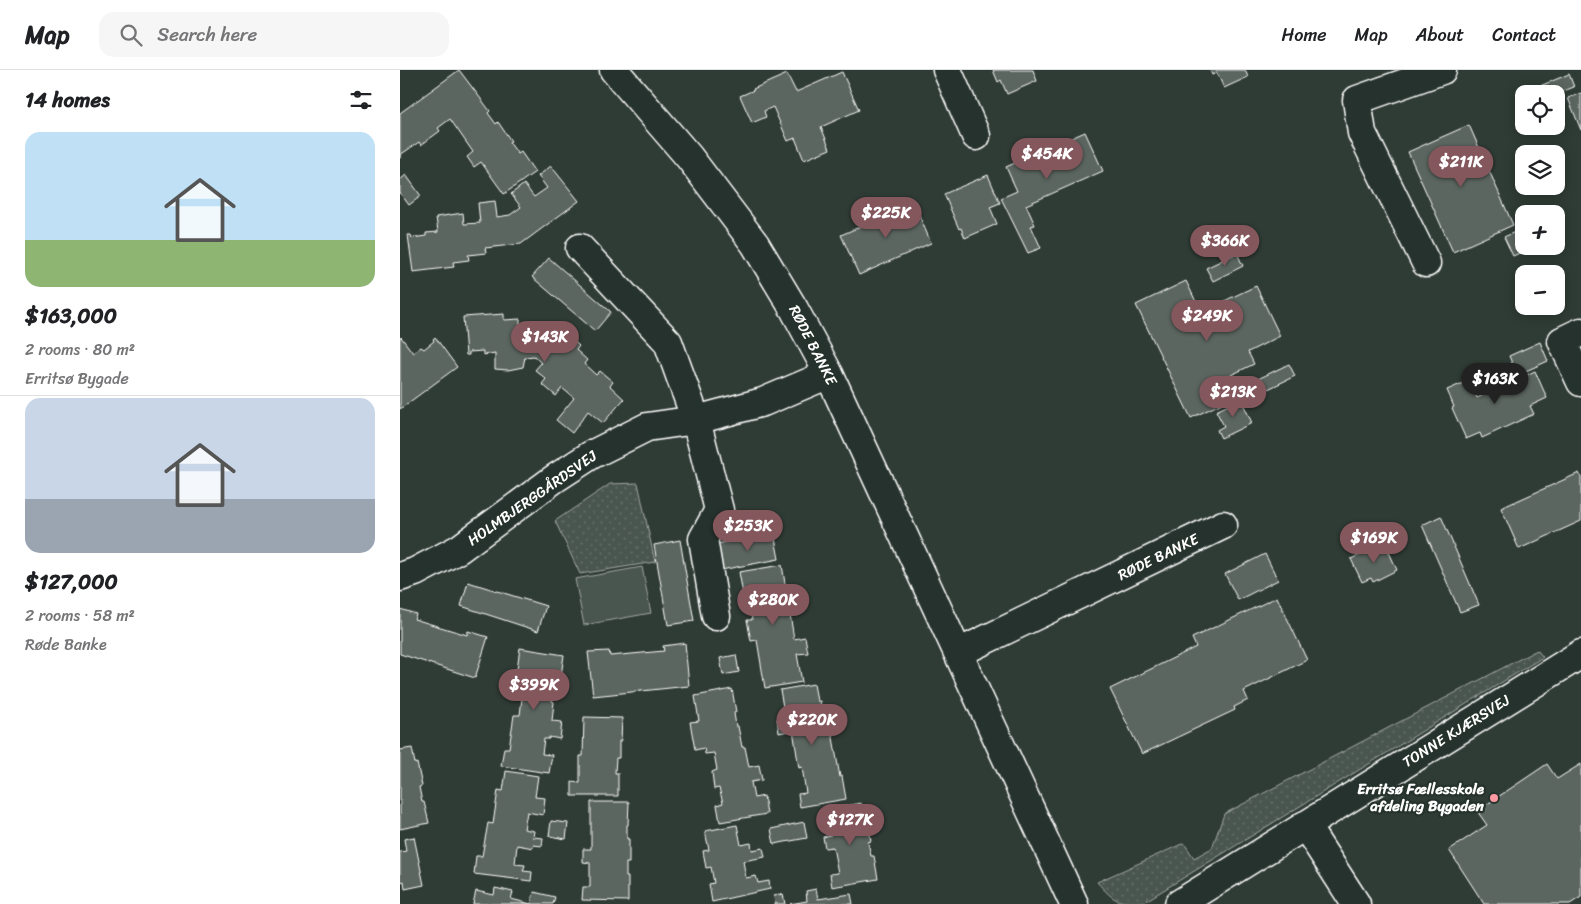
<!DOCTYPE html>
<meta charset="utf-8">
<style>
body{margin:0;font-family:Sriracha,sans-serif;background:#f6f6f6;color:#202124;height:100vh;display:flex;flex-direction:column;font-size:19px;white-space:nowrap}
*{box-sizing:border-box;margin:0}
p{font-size:16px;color:#757577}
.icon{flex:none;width:28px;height:28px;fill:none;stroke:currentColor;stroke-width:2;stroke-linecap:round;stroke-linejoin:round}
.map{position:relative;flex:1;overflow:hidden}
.side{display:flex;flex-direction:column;background:#fff;width:400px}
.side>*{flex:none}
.buttons{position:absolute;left:1115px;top:15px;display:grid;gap:10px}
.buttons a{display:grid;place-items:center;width:50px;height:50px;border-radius:10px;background:#fff;box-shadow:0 2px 12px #0003;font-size:25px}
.price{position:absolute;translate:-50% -42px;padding:0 11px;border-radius:18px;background:#84575d;color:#fff;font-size:16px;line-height:32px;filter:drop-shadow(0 1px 2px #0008)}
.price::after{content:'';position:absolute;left:50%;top:30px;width:15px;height:11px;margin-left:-8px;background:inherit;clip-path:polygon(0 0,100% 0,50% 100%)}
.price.on{background:#222;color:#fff}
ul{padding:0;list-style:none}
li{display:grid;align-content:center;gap:10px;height:265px;padding:0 25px}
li+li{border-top:1px solid #e0e0e0}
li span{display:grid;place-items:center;height:155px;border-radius:15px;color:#555}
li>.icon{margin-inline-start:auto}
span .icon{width:90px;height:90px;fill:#fffc;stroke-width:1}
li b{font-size:21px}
h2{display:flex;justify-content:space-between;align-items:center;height:60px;padding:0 25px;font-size:21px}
header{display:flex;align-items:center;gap:30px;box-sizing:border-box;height:70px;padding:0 25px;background:#fff;border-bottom:1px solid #e0e0e0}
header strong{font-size:24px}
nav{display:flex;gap:28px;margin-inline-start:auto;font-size:18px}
.search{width:350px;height:45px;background:#f6f6f6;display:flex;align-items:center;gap:12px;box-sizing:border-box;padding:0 18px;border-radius:15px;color:#757577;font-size:19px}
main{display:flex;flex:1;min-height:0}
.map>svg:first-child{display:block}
.grass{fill:url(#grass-dots);stroke:#a4aaa7}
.pitch{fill:#4a544f;stroke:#a4aaa7}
.building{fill:#5b6661;stroke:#fff}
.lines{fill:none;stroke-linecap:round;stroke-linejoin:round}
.minor-casing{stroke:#fff;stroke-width:31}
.minor{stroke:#26332d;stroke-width:28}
.poi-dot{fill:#ff9aa2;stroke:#26332d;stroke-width:2}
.labels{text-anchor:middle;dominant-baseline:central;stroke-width:4.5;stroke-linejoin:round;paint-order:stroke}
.street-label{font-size:15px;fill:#fff;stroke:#26332d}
.poi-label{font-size:15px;font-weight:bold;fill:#fff;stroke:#26332d;text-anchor:end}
</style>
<header>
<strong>Map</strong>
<div class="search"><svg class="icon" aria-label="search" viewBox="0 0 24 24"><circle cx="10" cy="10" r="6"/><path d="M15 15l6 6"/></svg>Search here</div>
<nav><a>Home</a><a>Map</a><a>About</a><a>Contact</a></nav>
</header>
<main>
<section class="side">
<h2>14 homes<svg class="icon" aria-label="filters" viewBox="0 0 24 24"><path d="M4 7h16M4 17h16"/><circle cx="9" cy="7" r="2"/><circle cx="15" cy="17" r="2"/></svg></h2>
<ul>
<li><span style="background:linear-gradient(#bfe0f5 70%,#8fb573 0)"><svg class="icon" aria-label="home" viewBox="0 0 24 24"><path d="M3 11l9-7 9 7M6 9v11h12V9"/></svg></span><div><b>$163,000</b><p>2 rooms · 80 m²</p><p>Erritsø Bygade</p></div></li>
<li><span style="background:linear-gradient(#c9d6e8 65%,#9aa5b1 0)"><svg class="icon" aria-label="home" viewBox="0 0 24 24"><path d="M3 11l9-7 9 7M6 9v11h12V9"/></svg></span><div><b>$127,000</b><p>2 rooms · 58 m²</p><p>Røde Banke</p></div></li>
</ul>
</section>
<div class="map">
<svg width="1181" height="834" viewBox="0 0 1181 834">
<defs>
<pattern id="grass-dots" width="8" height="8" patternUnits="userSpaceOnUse" patternTransform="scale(1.25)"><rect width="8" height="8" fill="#4a544f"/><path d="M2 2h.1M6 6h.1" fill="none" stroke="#656e69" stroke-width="1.8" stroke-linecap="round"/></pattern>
</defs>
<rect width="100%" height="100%" fill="#2f3b35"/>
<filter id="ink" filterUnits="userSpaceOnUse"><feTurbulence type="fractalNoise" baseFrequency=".02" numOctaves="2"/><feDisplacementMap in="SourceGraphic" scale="10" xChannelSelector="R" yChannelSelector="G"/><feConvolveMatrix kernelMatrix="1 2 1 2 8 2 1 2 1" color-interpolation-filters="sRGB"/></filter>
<g filter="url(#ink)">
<path class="grass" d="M238 413 255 492 180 504 155 451 210 414Z
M1137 580 1143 587 744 832C717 833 715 832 697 812L784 773 794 788 812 778 824 744Z"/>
<path class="pitch" d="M242 497 251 543 184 555 175 509Z"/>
<path class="building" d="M59 0 90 41 88 43 96 54 98 52 111 71 109 72 118 84 121 82 135 102 104 124 81 92 74 97 67 87 73 82 50 49 38 58 40 61 21 75 19 72 0 85 2 87 0 88V43Z
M593 0H633L637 11 607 24 601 10 598 12Z
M810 0H845L848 7 824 18 817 3 812 5Z
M442 2 459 40 421 57 430 79 404 90 395 68 388 71 373 37 364 41 366 47 352 53 340 26 354 20 353 19 387 4 396 22Z
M1169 4 1174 17 1156 24H1143L1140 16Z
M1181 23V60L1168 28Z
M1069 55 1113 155 1053 182 1008 82Z
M685 62 703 101 626 135 635 155 631 156 641 178 628 183 601 128 617 121 606 97Z
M151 96 179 131 121 174 85 178 86 183 68 185 69 190 53 192 54 197 13 202 8 165H11L12 168 26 166V163L38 162 36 147 63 143 64 154 80 153 78 133 95 131 97 147 110 145 121 137 111 124 124 114 134 127 147 118 138 106Z
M6 105 21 126 9 135 0 123V110Z
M588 105 600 133 590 137 597 154 565 168 561 158 559 159 544 124Z
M514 133 531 173 459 205 441 165Z
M1115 162 1124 181 1113 186 1104 167Z
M837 183 843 196 813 211 806 198Z
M149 188 211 242 195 261 132 207Z
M786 211 801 242 856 216 880 266 848 282 854 294 831 305 841 324 791 348 736 235Z
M104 244V250L120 249V254L144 252 163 269 167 264 179 276 176 280 187 290 184 294 196 305 200 301 213 312 210 316 224 329 203 353 188 341 172 363 156 350 174 328 162 318 156 326 142 314 146 309 135 300 141 293 134 286 125 287 123 297 108 300 95 299V283L83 285V281L69 282V285H66L63 247Z
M1 267 13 283 21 277 24 279 34 271 33 269 35 267 57 297 0 339V268Z
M1140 272 1148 291 1117 305 1109 286Z
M889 294 895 306 864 321 858 309Z
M1135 301 1147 328 1130 336 1134 344 1082 368 1080 363 1066 369 1052 338 1054 337 1047 320 1070 310 1077 328Z
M841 329 852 353 821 368 817 360 824 356 816 341Z
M1179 403 1181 407V451L1119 479 1101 438Z
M1041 446 1079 535 1060 542 1022 455Z
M374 463 379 489 321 500 316 474Z
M280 470 294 551 268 555 254 475Z
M985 473 997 500 973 512 971 508 962 512 951 489Z
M865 484 878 510 838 530 825 504Z
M382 495 394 569 405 567 408 583 397 584 402 612 365 618 357 570 351 571 347 550H352L348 523 343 524 339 502Z
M68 512 146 536 138 561 61 536Z
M877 527 907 590 844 621 848 630 834 637 835 640 742 684 710 619 796 577 792 568Z
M0 539 16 544 14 549 67 565 68 561 88 567 75 608 0 584Z
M285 573 289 616 193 626 188 582 209 581 210 586 264 581 263 576Z
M120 578 164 585 161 606H155L152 631 154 632 152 651 162 652 160 669 149 667V669H144L142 684 152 685 149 703 101 696 104 678H109L114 645H120L122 628 113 627Z
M336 585 339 602 323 605 320 588Z
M414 614 417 631H420L424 651H430L440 707 442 706 446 729 400 737 398 724 406 723 402 697 399 698 393 660 379 663 377 649 385 648 380 620Z
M332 619 336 642 334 643 336 656H338L342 677H345L349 697 359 695 362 710 351 712 354 728 364 726 367 744 320 752 317 735 323 733 319 718 314 719 312 702 317 700 314 683 305 684 304 678 295 680 290 652 299 651 295 626Z
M184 647 222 648 221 671H219V688H216L215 703H218V726H172V712L180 713V686H183Z
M12 678 15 694 17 693 22 716 19 717 22 732H24L29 753 0 759V680Z
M1147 694 1157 709 1181 694V827L1170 834H1084L1049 780 1087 755 1077 741Z
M106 701 138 706 135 727 145 728 143 745 127 742 124 759 134 761 133 767 143 768 142 776 133 775V778L117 775 115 794 125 795 123 801 132 802 131 811 74 804 76 786H82L88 753 93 754 98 720 103 721Z
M191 732H229L228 755H227V769H229V793H226V807H228V831L182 830 183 817H190V793L183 792V779H191Z
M461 733 464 749H467L471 771 468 772 471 786H474L478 809 432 817 430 804 438 803 433 777 425 778 423 767 431 765 427 739Z
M151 751 168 753 166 769 149 766Z
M404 752 407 768 374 774 371 759Z
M337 755 341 775 351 773 352 780 363 778 365 787 343 791 346 808 356 806 358 813 369 811 370 819 312 832 309 814 314 813 311 797 306 798 303 781 309 780 305 761Z
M14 767 24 815 5 819 4 811 0 812V782L6 781 4 769Z
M95 818 113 822 111 829 131 834 134 822 155 827 153 834H73L76 821 94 825Z
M416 819 418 829 451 824 453 834H390L407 831 406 821Z
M383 824 385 834H375L374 826Z"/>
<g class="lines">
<g class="minor-casing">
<path id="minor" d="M214 0 289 87 355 174 394 239 429 304 674 834
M547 0 576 66
M180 178 268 272 296 350 319 440 303 469 316 546
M1026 193 962 63 957 30 1042 0
M1181 262 1162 271 1181 312
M0 507 15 502 59 479 154 409 191 385 247 357 296 350 363 332 429 304
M558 583 823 455
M905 755 956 834
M779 834 1181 584"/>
</g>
<use href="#minor" class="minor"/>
</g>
</g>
<circle class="poi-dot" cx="1094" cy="728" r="5"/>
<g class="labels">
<g class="street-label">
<text transform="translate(413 275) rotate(63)">RØDE BANKE</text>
<text transform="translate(132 428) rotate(-35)">HOLMBJERGGÅRDSVEJ</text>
<text transform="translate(758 487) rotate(-26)">RØDE BANKE</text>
<text transform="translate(1056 661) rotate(-32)">TONNE KJÆRSVEJ</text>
</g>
<g class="poi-label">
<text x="1084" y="719">Erritsø Fællesskole<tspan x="1084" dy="17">afdeling Bygaden</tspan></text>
</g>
</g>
</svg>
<div class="buttons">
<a><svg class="icon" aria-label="locate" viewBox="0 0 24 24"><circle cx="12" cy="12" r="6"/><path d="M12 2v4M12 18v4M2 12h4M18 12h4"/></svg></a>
<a><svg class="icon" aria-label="layers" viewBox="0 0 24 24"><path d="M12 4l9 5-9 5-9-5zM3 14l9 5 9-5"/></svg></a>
<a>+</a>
<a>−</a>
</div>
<b class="price" style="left:647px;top:110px">$454K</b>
<b class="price" style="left:1061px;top:118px">$211K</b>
<b class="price" style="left:486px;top:169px">$225K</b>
<b class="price" style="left:825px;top:197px">$366K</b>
<b class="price" style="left:807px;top:272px">$249K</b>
<b class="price" style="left:145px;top:293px">$143K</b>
<b class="price on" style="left:1095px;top:335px">$163K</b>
<b class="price" style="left:833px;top:348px">$213K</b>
<b class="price" style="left:348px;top:482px">$253K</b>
<b class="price" style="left:974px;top:494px">$169K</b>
<b class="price" style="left:373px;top:556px">$280K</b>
<b class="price" style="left:134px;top:641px">$399K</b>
<b class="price" style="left:412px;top:676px">$220K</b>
<b class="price" style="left:450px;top:776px">$127K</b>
</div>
</main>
